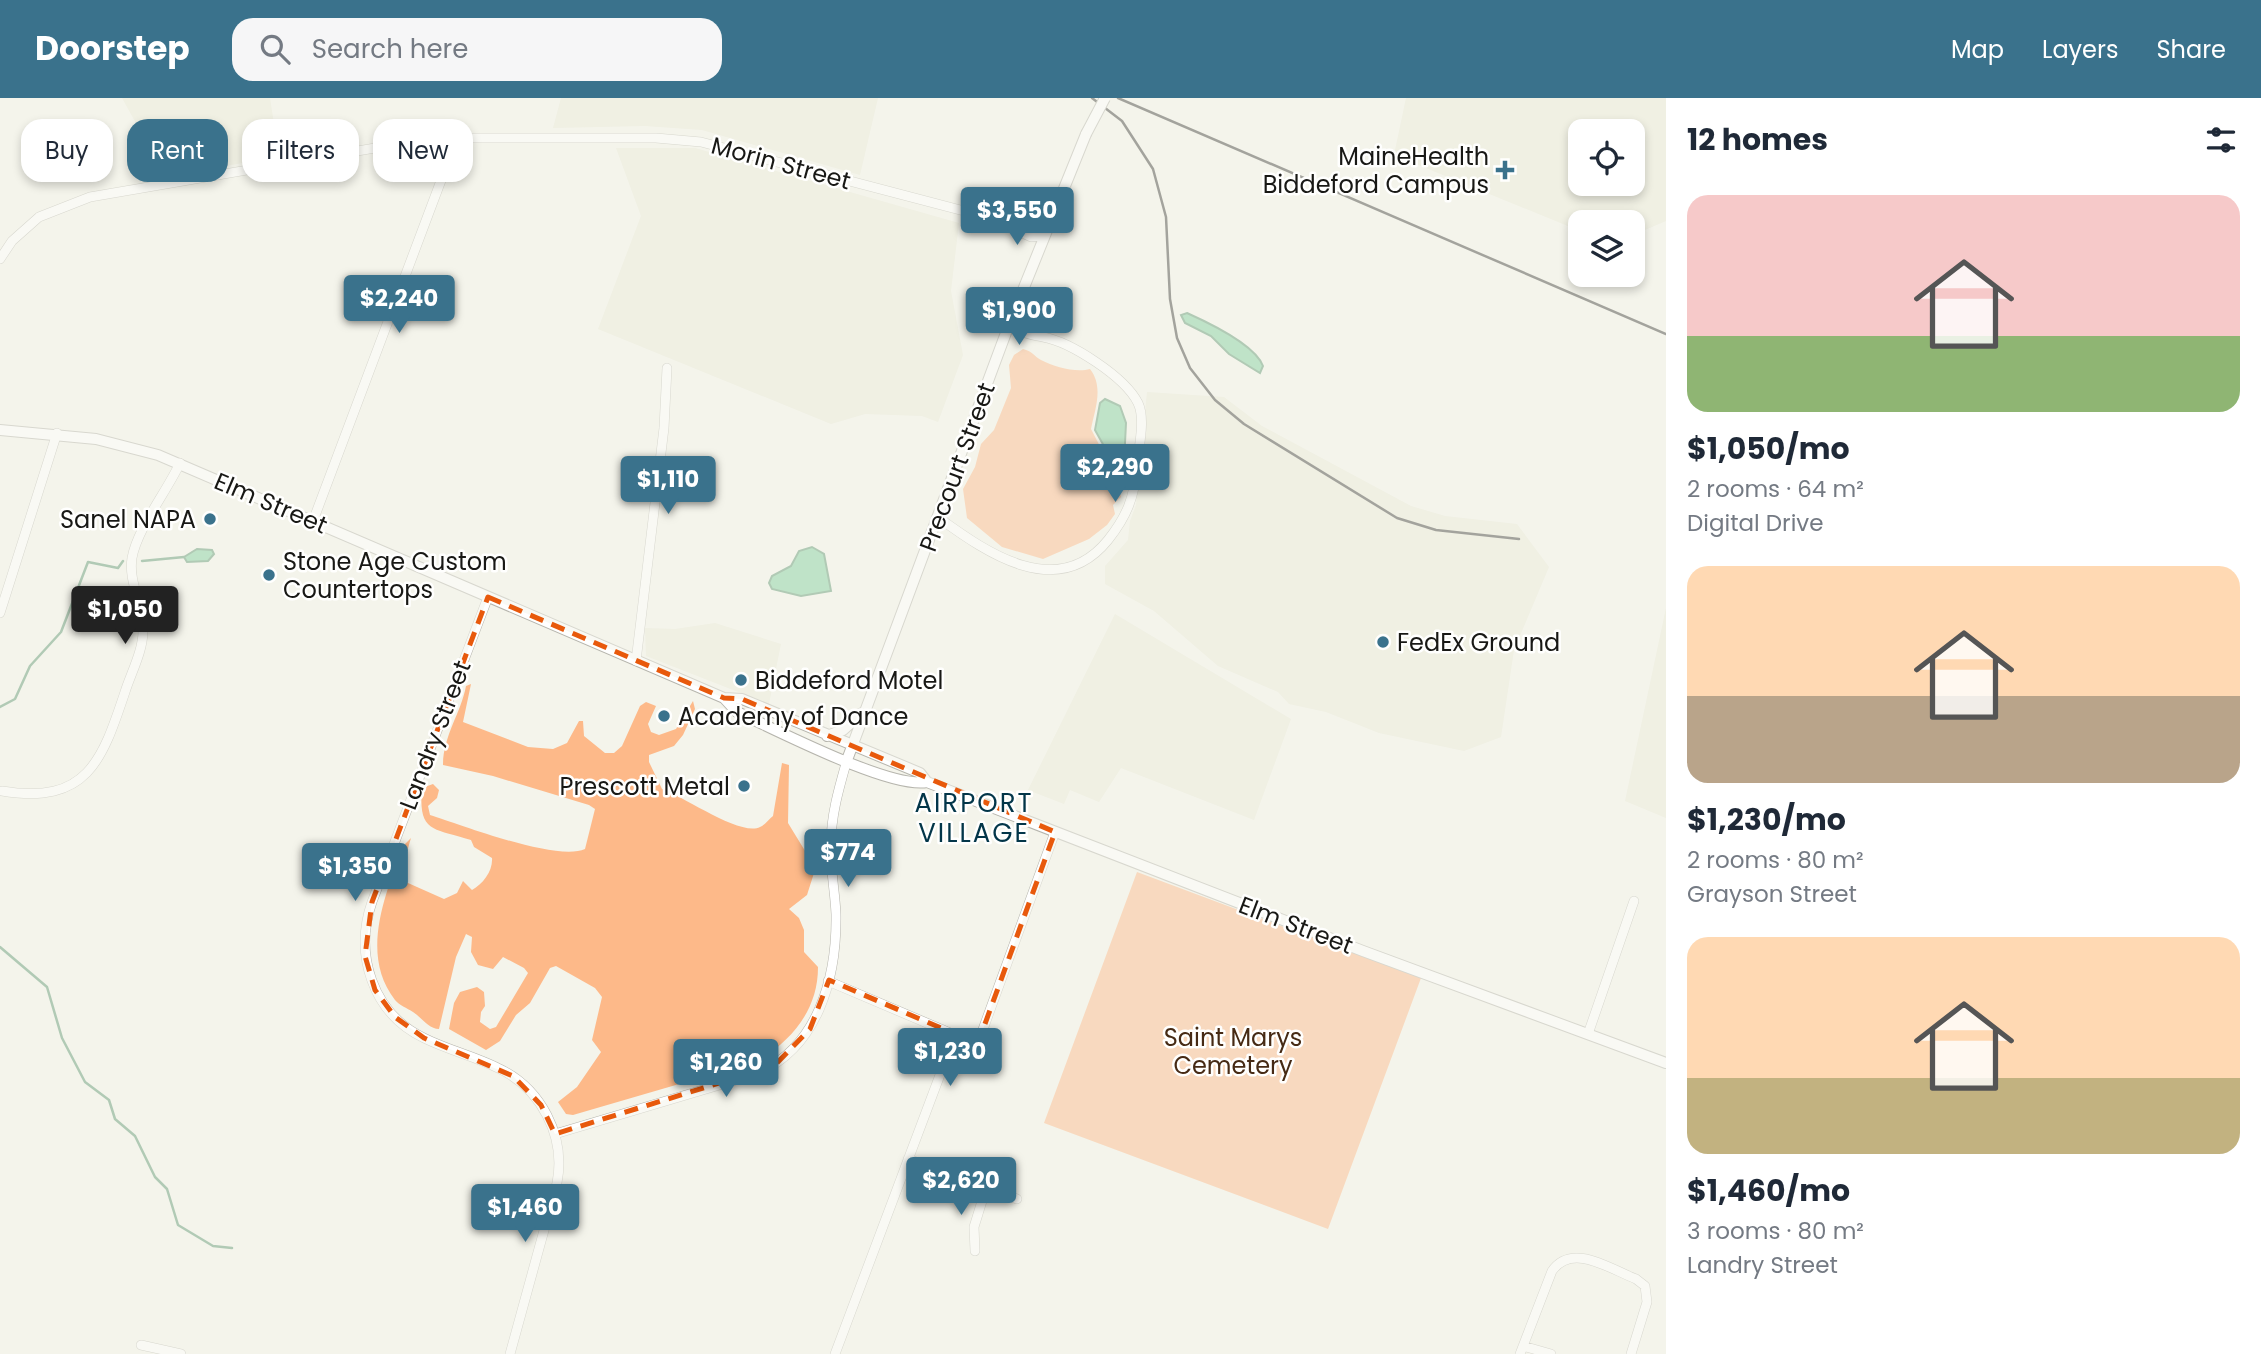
<!DOCTYPE html>
<meta charset="utf-8">
<style>
body{margin:0;font-family:Poppins,sans-serif;background:#f6f6f7;color:#1f2937;height:100vh;display:flex;flex-direction:column;font-size:26px;white-space:nowrap}
*{box-sizing:border-box;margin:0}
p{font-size:23px;color:#747a83}
.icon{flex:none;width:38px;height:38px;fill:none;stroke:currentColor;stroke-width:2;stroke-linecap:round;stroke-linejoin:round}
.map{position:relative;flex:1;overflow:hidden}
.side{display:flex;flex-direction:column;background:#fff;width:595px}
.side>*{flex:none}
.guide{position:absolute;left:21px;top:21px;width:665px;height:63px;display:flex;gap:14px}
.buttons{position:absolute;left:1568px;top:21px;display:grid;gap:14px}
.buttons a{display:grid;place-items:center;width:77px;height:77px;border-radius:14px;background:#fff;box-shadow:0 4px 10px #0003;font-size:35px}
.price{position:absolute;translate:-50% -60px;padding:0 16px;border-radius:7px;background:#3a728c;color:#fff;font-size:23px;line-height:46px;filter:drop-shadow(0 2px 4px #0008)}
.price::after{content:'';position:absolute;left:50%;top:42px;width:21px;height:16px;margin-left:-10px;background:inherit;clip-path:polygon(0 0,100% 0,50% 100%)}
.price.active{background:#222;color:#fff}
ul{padding:0;list-style:none}
li{display:grid;align-content:center;gap:14px;height:371px;padding:0 21px}
li span{display:grid;place-items:center;height:217px;border-radius:21px;color:#555}
li>.icon{margin-inline-start:auto}
span .icon{width:126px;height:126px;fill:#fffc;stroke-width:1}
li b{font-size:30px}
h2{display:flex;justify-content:space-between;align-items:center;height:84px;padding:0 21px;font-size:30px}
.tag{padding:0 24px;border-radius:21px;background:#fff;box-shadow:0 4px 10px #0003;font-size:24px;line-height:63px}
.tag.active{background:#3a728c;color:#fff}
header{display:flex;align-items:center;gap:42px;box-sizing:border-box;height:98px;padding:0 35px;background:#3a728c;color:#fff}
header strong{font-size:33px}
nav{display:flex;gap:38px;margin-inline-start:auto;font-size:24px}
.search{width:490px;height:63px;background:#f6f6f7;display:flex;align-items:center;gap:18px;box-sizing:border-box;padding:0 24px;border-radius:21px;color:#747a83;font-size:26px}
main{display:flex;flex:1;min-height:0}
.map>svg:first-child{display:block}
.built{fill:#eaead9;fill-rule:evenodd}
.green{fill:#fdb989}
.water{fill:#7fce9d;stroke:#609774;stroke-width:2}
.lines{fill:none;stroke-linecap:round;stroke-linejoin:round}
.stream{stroke:#609774;stroke-width:2.5}
.minor-casing{stroke:#b6b5ad;stroke-width:10}
.major-casing{stroke:#b6b5ad;stroke-width:12}
.minor{stroke:#fff;stroke-width:9}
.major{stroke:#fff;stroke-width:10}
.rail{stroke:#42423e;stroke-width:2.5}
.major-bridge-casing{stroke:#b6b5ad;stroke-width:12;stroke-linecap:butt}
.major-bridge{stroke:#fff;stroke-width:10}
.marked{fill:none;stroke:#e8590c;stroke-width:5;stroke-dasharray:14 9;stroke-linejoin:round}
.poi-dot{fill:#3a728c;stroke:#fffffe;stroke-width:2.5}
.labels{text-anchor:middle;dominant-baseline:central;stroke-width:5;stroke-linejoin:round;paint-order:stroke}
.poi-label{font-size:24px;fill:#181815;stroke:#fffffe;text-anchor:start}
.street-label{font-size:24px;fill:#181815;stroke:#fffffe}
.park-label{font-size:24px;fill:#462a14;stroke:#fffffe}
.neighbourhood-label{font-size:26px;letter-spacing:2px;fill:#033649;stroke:#fffffe}
</style>
<header>
<strong>Doorstep</strong>
<div class="search"><svg class="icon" aria-label="search" viewBox="0 0 24 24"><circle cx="10" cy="10" r="6"/><path d="M15 15l6 6"/></svg>Search here</div>
<nav><a>Map</a><a>Layers</a><a>Share</a></nav>
</header>
<main>
<div class="map">
<svg width="1666" height="1256" viewBox="0 0 1666 1256">
<rect width="100%" height="100%" fill="#f4f4eb"/>
<path class="built" d="M122 0H270L276 39 264 61 166 79Z
M561 0H878L860 77 702 32 645 28 553 30Z
M1406 0H1666V123L1633 137V124H1580V133L1394 57ZM1580 33H1633V86H1580Z
M616 50H695L959 125 951 193 963 257 938 324 922 318 865 316 831 326 598 231 641 118Z
M1147 294 1224 299 1262 328 1411 408 1445 418 1517 426 1549 469 1514 552 1501 639 1464 653 1379 635 1326 614 1289 606 1278 594 1218 568 1154 513 1105 486V468L1128 442 1130 423 1136 407Z
M1666 510V720L1625 703Z
M1115 516 1291 621 1254 722 1121 670 1099 704 1070 692 1064 706 1028 692Z
M715 525 781 546 769 606 646 558 645 530 675 531Z"/>
<path class="green" d="M1023 251C1032 253 1034 258 1041 262 1055 269 1076 275 1090 271 1104 289 1095 311 1091 331L1106 360 1109 388 1120 395 1121 399 1113 407 1115 416 1107 427 1089 441 1043 461 1002 449 967 420 963 391 975 369 981 346 994 332 1011 290 1009 267 1014 257Z
M471 586 463 624 528 649 553 651 567 645 579 623H583L584 638 605 655H614L622 648 640 608 646 604 656 608 648 626 651 634 659 637 676 631 693 603 695 611 683 637 674 648 649 657V664L662 691C683 698 741 739 760 729 765 727 769 721 773 718L782 665 789 667 788 725 810 761 814 775 807 797 789 811 799 820 804 832V854L818 869C818 912 792 942 758 963L573 1017 566 1016 558 1004 577 989 601 954 592 942 602 899 595 890 556 868 550 870 530 905 516 917 500 943 486 952 449 931 454 905 460 894 477 889 484 894 485 908 481 914 480 924 490 931 496 929 528 875 524 870 503 859 493 871 478 867 471 854 472 839 466 836 456 859 439 931C429 931 422 920 413 914 407 910 399 907 395 902 359 856 386 794 404 747L411 740 399 781 444 801 457 795 463 783 472 792C483 786 493 773 492 760L474 749 471 742C433 730 418 735 422 690L433 686 439 692 437 700 428 708 430 717C462 727 557 764 585 751L595 711 589 707 493 678 443 667C443 638 461 615 466 588Z
M1137 774 1421 880 1328 1131 1044 1025Z"/>
<path class="water" d="M1187 215C1207 224 1255 247 1263 268L1260 275 1229 256 1211 238 1185 225 1181 217Z
M1105 301 1120 308 1126 325 1124 365 1123 371 1118 373 1095 332 1100 305Z
M812 449 824 456 831 493 801 498 772 491 769 485 772 478 791 468 799 453Z
M197 451 212 452 214 456 208 463 187 464 184 459Z"/>
<g class="lines">
<path class="stream" d="M142 463 184 459
M0 609 15 601 30 568 61 534 88 464 118 470 123 463
M0 849 47 889 62 940 85 984 109 1002 115 1021 135 1038 155 1079 167 1091 178 1127 213 1148 232 1150"/>
<g class="minor-casing">
<path id="minor" d="M1009 129 1031 139 1043 138
M0 161 12 143 39 119 90 99 404 45 457 40H656L701 44 1033 131 1043 138
M1010 224 1023 225 1042 238
M939 420C987 455 1058 504 1108 442 1127 418 1134 400 1137 369 1138 351 1146 322 1138 305 1125 279 1071 244 1043 239 1028 236 1021 236 1010 224
M313 423 457 40
M488 499 372 804C354 856 372 915 424 940 448 952 474 958 498 970 541 990 566 1038 557 1085L510 1256
M0 515 57 335
M636 563 664 330 667 270
M2 693C87 707 102 663 125 594 131 575 143 553 143 533 144 508 128 485 132 460 137 431 167 393 180 365
M828 883 955 937
M1588 936 1634 803
M555 1036 753 977C818 952 837 880 836 816 835 793 830 770 831 746 831 717 839 690 847 662
M908 1061 1017 1101
M975 1153 974 1129 986 1090
M141 1247 181 1256
M1523 1248 1551 1256
M835 1256 955 937 972 942 982 934 1055 734
M1520 1256 1552 1173C1572 1144 1610 1171 1636 1181L1645 1188 1647 1204 1631 1256"/>
</g>
<g class="major-casing">
<path id="major" d="M0 332 96 341 158 357 724 600 742 601 920 675 927 684 1363 853 1666 965
M724 600 737 614C777 632 890 691 927 684
M827 638 843 632 862 615
M847 662 1010 224 1086 36"/>
</g>
<use href="#minor" class="minor"/>
<use href="#major" class="major"/>
<path class="rail" d="M1092 0 1122 23 1153 71 1166 119 1170 201 1177 240 1190 270 1215 302 1244 326 1397 420 1436 432 1519 441
M1118 0 1666 236"/>
<g class="major-bridge-casing">
<path id="major-bridge" d="M1086 36 1105 0"/>
</g>
<use href="#major-bridge" class="major-bridge"/>
</g>
<path d="M0 0H1666V1256H0ZM488 499 724 600 742 601 1055 734 982 934 969 942 829 882 810 931 774 968 555 1036 541 1007 513 978 424 940 395 919 375 892 365 858 372 804Z" fill="#f4f4eb" fill-opacity=".55" fill-rule="evenodd"/>
<path class="marked" d="M488 499 724 600 742 601 1055 734 982 934 969 942 829 882 810 931 774 968 555 1036 541 1007 513 978 424 940 395 919 375 892 365 858 372 804Z"/>
<g class="poi-dot">
<path d="M1501.5 61.5h7v7h7v7h-7v7h-7v-7h-7v-7h7z"/>
<circle cx="210" cy="421" r="7"/>
<circle cx="269" cy="477" r="7"/>
<circle cx="1383" cy="544" r="7"/>
<circle cx="741" cy="582" r="7"/>
<circle cx="664" cy="618" r="7"/>
<circle cx="744" cy="688" r="7"/>
</g>
<g class="labels">
<g class="poi-label">
<text x="1489" y="58" text-anchor="end">MaineHealth<tspan x="1489" dy="28">Biddeford Campus</tspan></text>
<text x="196" y="421" text-anchor="end">Sanel NAPA</text>
<text x="283" y="463">Stone Age Custom<tspan x="283" dy="28">Countertops</tspan></text>
<text x="1397" y="544">FedEx Ground</text>
<text x="755" y="582">Biddeford Motel</text>
<text x="678" y="618">Academy of Dance</text>
<text x="730" y="688" text-anchor="end">Prescott Metal</text>
</g>
<g class="street-label">
<text transform="translate(781 65) rotate(15)">Morin Street</text>
<text transform="translate(957 369) rotate(-70)">Precourt Street</text>
<text transform="translate(271 405) rotate(23)">Elm Street</text>
<text transform="translate(435 637) rotate(-69)">Landry Street</text>
<text transform="translate(1296 827) rotate(21)">Elm Street</text>
</g>
<g class="park-label">
<text x="1233" y="939">Saint Marys<tspan x="1233" dy="28">Cemetery</tspan></text>
</g>
<g class="neighbourhood-label">
<text x="974" y="705">AIRPORT<tspan x="974" dy="30">VILLAGE</tspan></text>
</g>
</g>
</svg>
<div class="buttons">
<a><svg class="icon" aria-label="locate" viewBox="0 0 24 24"><circle cx="12" cy="12" r="6"/><path d="M12 2v4M12 18v4M2 12h4M18 12h4"/></svg></a>
<a><svg class="icon" aria-label="layers" viewBox="0 0 24 24"><path d="M12 4l9 5-9 5-9-5zM3 14l9 5 9-5"/></svg></a>
</div>
<b class="price" style="left:1017px;top:149px">$3,550</b>
<b class="price" style="left:399px;top:237px">$2,240</b>
<b class="price" style="left:1019px;top:249px">$1,900</b>
<b class="price" style="left:1115px;top:406px">$2,290</b>
<b class="price" style="left:668px;top:418px">$1,110</b>
<b class="price active" style="left:125px;top:548px">$1,050</b>
<b class="price" style="left:848px;top:791px">$774</b>
<b class="price" style="left:355px;top:805px">$1,350</b>
<b class="price" style="left:950px;top:990px">$1,230</b>
<b class="price" style="left:726px;top:1001px">$1,260</b>
<b class="price" style="left:961px;top:1119px">$2,620</b>
<b class="price" style="left:525px;top:1146px">$1,460</b>
<div class="guide">
<a class="tag">Buy</a>
<a class="tag active">Rent</a>
<a class="tag">Filters</a>
<a class="tag">New</a>
</div>
</div>
<section class="side">
<h2>12 homes<svg class="icon" aria-label="filters" viewBox="0 0 24 24"><path d="M4 7h16M4 17h16"/><circle cx="9" cy="7" r="2"/><circle cx="15" cy="17" r="2"/></svg></h2>
<ul>
<li><span style="background:linear-gradient(#f6c9c9 65%,#8fb573 0)"><svg class="icon" aria-label="home" viewBox="0 0 24 24"><path d="M3 11l9-7 9 7M6 9v11h12V9"/></svg></span><div><b>$1,050/mo</b><p>2 rooms · 64 m²</p><p>Digital Drive</p></div></li>
<li><span style="background:linear-gradient(#ffd9b3 60%,#b9a48a 0)"><svg class="icon" aria-label="home" viewBox="0 0 24 24"><path d="M3 11l9-7 9 7M6 9v11h12V9"/></svg></span><div><b>$1,230/mo</b><p>2 rooms · 80 m²</p><p>Grayson Street</p></div></li>
<li><span style="background:linear-gradient(#ffd9b3 65%,#c2b280 0)"><svg class="icon" aria-label="home" viewBox="0 0 24 24"><path d="M3 11l9-7 9 7M6 9v11h12V9"/></svg></span><div><b>$1,460/mo</b><p>3 rooms · 80 m²</p><p>Landry Street</p></div></li>
</ul>
</section>
</main>
